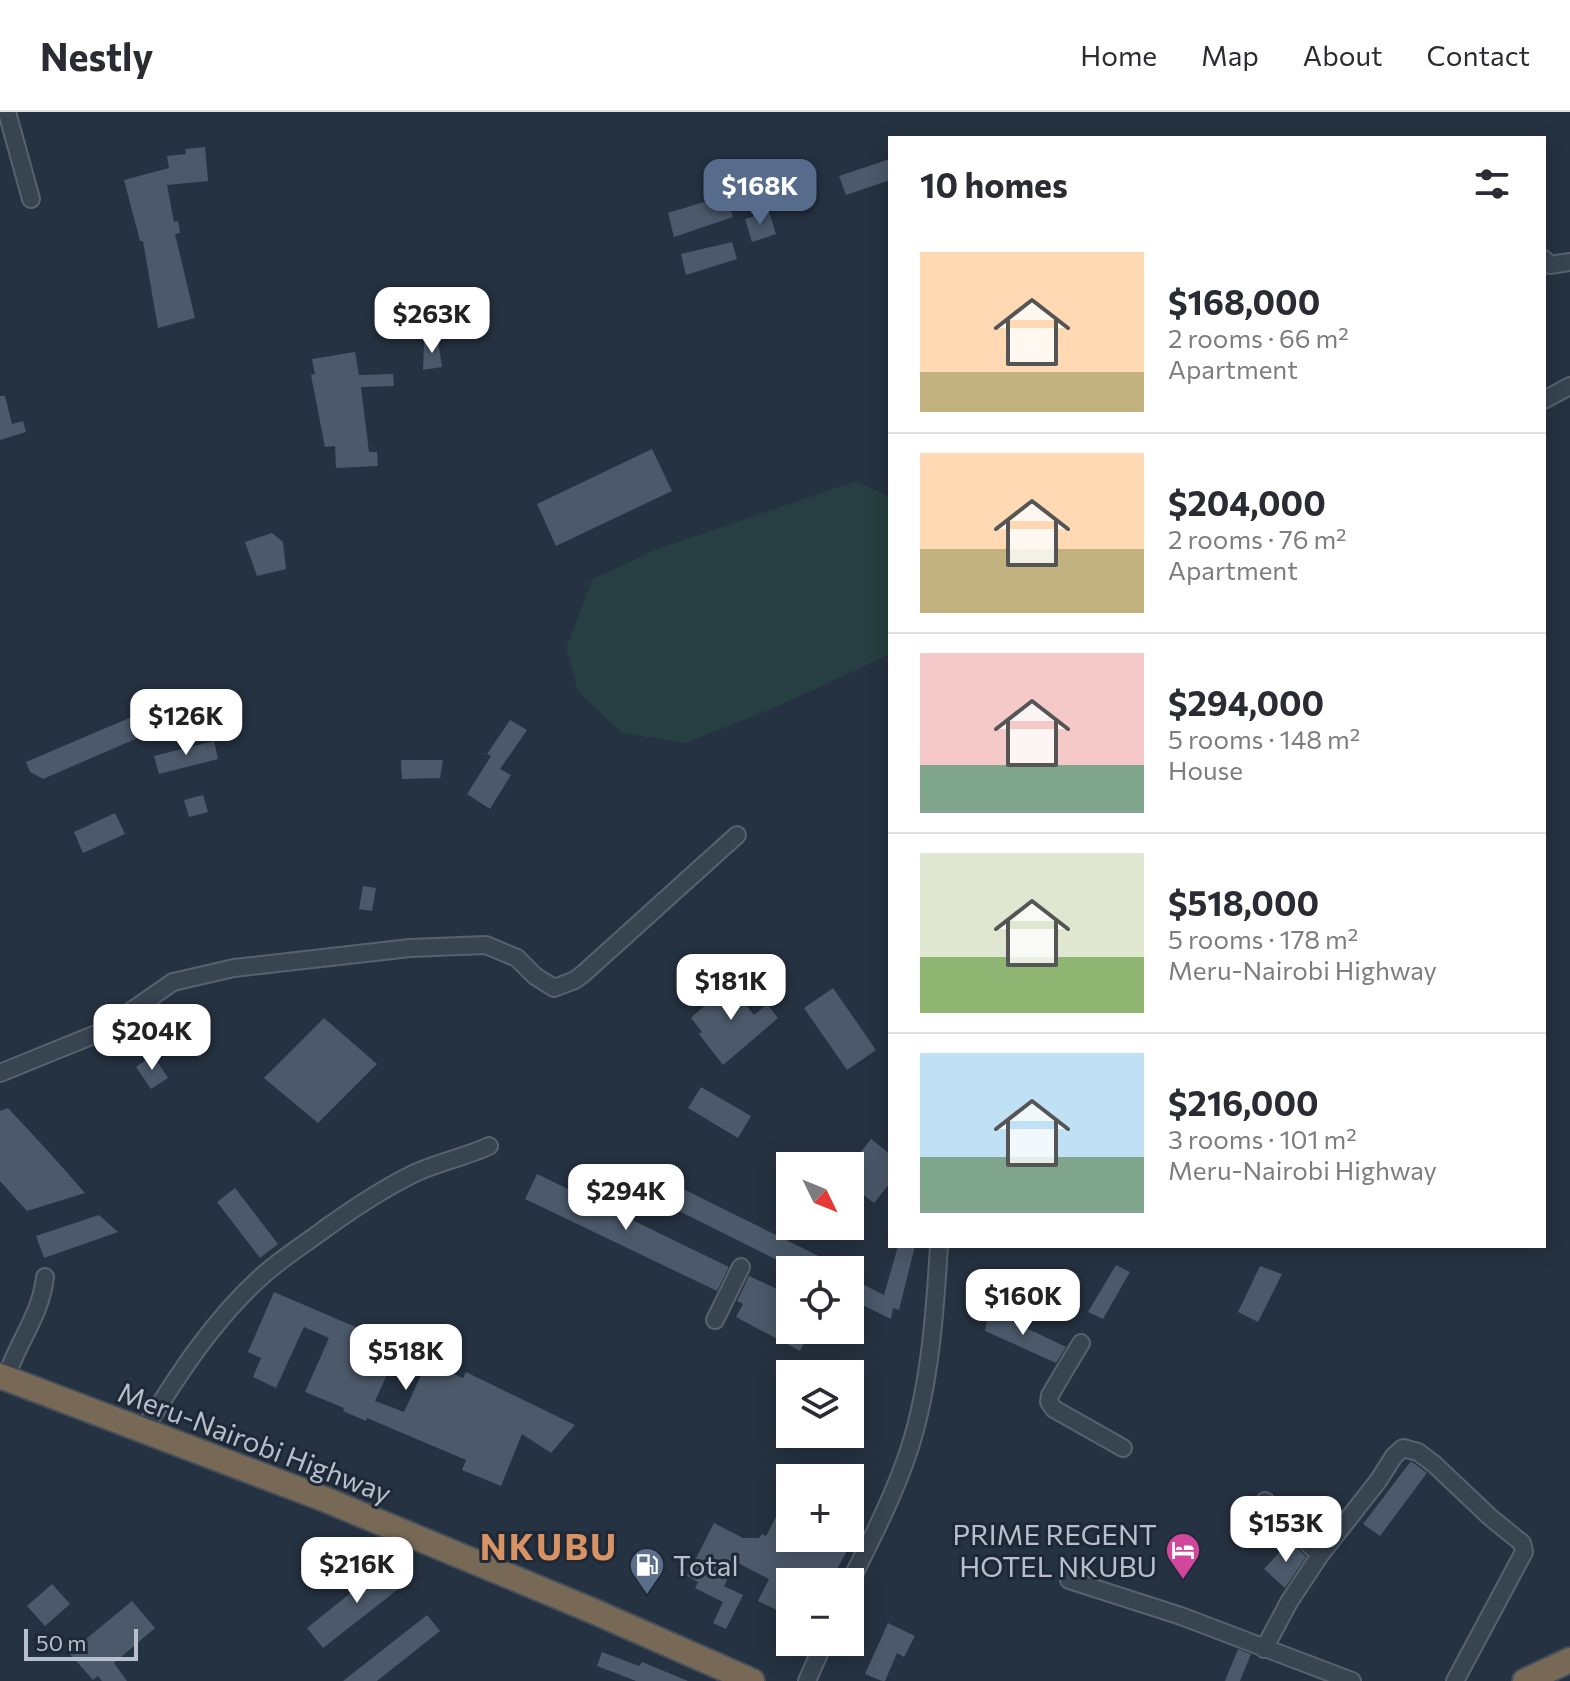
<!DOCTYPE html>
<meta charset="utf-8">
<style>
body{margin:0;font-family:Commissioner,sans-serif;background:#f7f7f7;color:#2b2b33;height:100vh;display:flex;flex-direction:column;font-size:30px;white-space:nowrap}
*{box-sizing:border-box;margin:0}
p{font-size:26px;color:#7c7c81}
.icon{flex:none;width:44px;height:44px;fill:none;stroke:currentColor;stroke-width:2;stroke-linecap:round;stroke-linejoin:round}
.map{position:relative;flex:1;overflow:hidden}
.details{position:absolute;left:888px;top:24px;width:658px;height:1112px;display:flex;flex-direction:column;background:#fff;border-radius:0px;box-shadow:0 4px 20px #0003}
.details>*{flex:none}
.needle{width:52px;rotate:133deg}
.controls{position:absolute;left:776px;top:1040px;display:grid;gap:16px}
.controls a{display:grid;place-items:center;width:88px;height:88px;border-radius:0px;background:#fff;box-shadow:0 4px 20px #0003;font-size:40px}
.scale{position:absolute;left:24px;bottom:20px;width:114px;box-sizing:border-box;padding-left:8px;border:4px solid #b6bfcb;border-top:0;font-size:22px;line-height:28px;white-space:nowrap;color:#b6bfcb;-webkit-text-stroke:6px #1e2836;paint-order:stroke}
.price{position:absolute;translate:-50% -68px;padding:0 18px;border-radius:16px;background:#fff;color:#222;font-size:26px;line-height:52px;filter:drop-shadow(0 2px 4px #0008)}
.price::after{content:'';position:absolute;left:50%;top:48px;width:24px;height:18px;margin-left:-12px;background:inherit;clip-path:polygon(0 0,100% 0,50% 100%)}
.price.active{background:#576b8d;color:#fff}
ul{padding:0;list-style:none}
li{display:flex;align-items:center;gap:24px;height:200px;padding:0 32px}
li+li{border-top:2px solid #e1e1e2}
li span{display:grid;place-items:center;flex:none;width:224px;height:160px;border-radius:0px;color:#555}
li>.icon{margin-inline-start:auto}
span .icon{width:96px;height:96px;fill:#fffc;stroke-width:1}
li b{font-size:34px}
h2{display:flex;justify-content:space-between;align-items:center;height:96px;padding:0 32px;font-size:34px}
header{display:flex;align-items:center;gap:48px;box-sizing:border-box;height:112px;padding:0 40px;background:#fff;border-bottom:2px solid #e1e1e2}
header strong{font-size:38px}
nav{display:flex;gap:44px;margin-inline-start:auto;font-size:28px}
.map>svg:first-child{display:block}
.green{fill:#273f42}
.building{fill:#4b596a}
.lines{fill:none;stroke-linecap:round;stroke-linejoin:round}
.minor-casing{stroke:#57626e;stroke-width:20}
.highway-casing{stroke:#444f5b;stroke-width:28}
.minor{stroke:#394451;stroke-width:16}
.highway{stroke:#776956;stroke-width:24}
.labels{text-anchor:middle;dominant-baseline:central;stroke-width:6;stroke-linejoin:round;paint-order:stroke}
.street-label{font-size:28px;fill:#b6bfcb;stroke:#1e2836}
.poi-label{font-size:28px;fill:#b6bfcb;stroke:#1e2836;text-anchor:end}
.district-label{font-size:36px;font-weight:bold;letter-spacing:2px;fill:#d89364;stroke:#1e2836}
</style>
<header>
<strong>Nestly</strong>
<nav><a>Home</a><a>Map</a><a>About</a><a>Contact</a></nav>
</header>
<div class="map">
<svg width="1570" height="1569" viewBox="0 0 1570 1569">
<rect width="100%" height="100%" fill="#253241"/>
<path class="green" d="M856 369 890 385V542L779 594 686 631 622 621 578 580 566 536 592 467 657 437Z"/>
<path class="building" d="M205 35 208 69 167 73 174 110 178 109 180 121 175 122 195 206 158 216 143 129H140L124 68 169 56 167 44 186 42 185 37Z
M890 47V68L846 83 839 64Z
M726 83 733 105 674 125 668 101Z
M769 100 776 122 752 130 745 107Z
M732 130 737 147 686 163 681 142Z
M438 228 442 255 423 258 424 230Z
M355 240 359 263 393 262 394 274 361 275 369 340H377L378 354 336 356 335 334 325 335 311 263 315 262 312 247Z
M0 284H5L12 312 23 309 26 320 0 328Z
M652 337 672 379 556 434 537 392Z
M272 421 283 430 286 457 257 464 245 430Z
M148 598 156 618 43 667 30 660 26 650Z
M510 608 527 618 500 657 511 663 490 697 467 682 491 644 487 642Z
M214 629 218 647 159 662 154 644Z
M401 648H443L440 666 402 667Z
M203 683 208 700 189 705 184 688Z
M115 701 125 722 83 741 74 720Z
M363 774 376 776 372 799 359 797Z
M736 865 749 876 739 885 754 903 767 892 778 906 723 953 699 922 702 920 691 906Z
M833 876 876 938 847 958 804 896Z
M324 906 377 952 318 1011 264 966Z
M167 909 207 918 201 945 161 936Z
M153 943 168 966 151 977 136 955Z
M701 975 751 1004 738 1026 688 996Z
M8 996 47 1038 85 1081 27 1099 0 1069V999Z
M871 1027 890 1042V1071L874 1091 850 1073V1054Z
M537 1062 729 1155 717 1179 525 1087Z
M669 1070 847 1158H797L659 1089Z
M235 1076 278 1132 260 1146 217 1090Z
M99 1103 118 1120 44 1146 36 1124Z
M898 1134H915L899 1198 893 1196 891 1207 850 1187V1166L884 1183Z
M1116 1153 1130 1160 1103 1207 1088 1200Z
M1260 1154 1282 1162 1258 1210 1238 1200Z
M749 1164 790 1183V1218H811L800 1239 736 1205 743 1192 737 1189Z
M274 1180 400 1234 375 1289 404 1300 427 1250 463 1266 466 1260 575 1313 551 1341 522 1322 501 1374 462 1358 466 1348 367 1306 366 1309 343 1299 344 1296 305 1280 329 1226 304 1215 276 1276 253 1265 261 1246 248 1240Z
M989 1198 1066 1235 1056 1251 985 1219Z
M1411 1349 1427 1361 1380 1424 1363 1412Z
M777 1403 790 1410V1426H822L847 1439 830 1470H790V1492L785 1502 758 1489 769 1467 736 1450 724 1474 743 1483 726 1517 713 1511 723 1490 695 1476 698 1470 687 1464 714 1411 743 1426H759L762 1422 766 1424Z
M1290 1429 1306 1445 1285 1476 1264 1457Z
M389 1450 406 1471 323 1536 307 1516Z
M52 1472 70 1492 45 1514 27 1494Z
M132 1489 155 1516 114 1551 127 1569H102L98 1564 93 1568 69 1541Z
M427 1503 440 1519 377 1569H343Z
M888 1511 915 1524 904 1545 897 1541 885 1569H882L865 1562Z
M1238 1537 1251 1542 1240 1569H1225Z
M602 1540 639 1554 642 1550 688 1569H636L597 1554Z"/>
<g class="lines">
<g class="minor-casing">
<path id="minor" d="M7 0 31 87
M1544 147 1550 153 1570 150
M1544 288 1570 274
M0 961 101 920 173 870 234 856 410 836 486 833 517 846 535 864 554 876 575 868 583 862 737 723
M715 1208 741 1155
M1081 1231 1050 1283 1049 1290 1054 1297 1123 1336
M6 1266C17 1231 41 1203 45 1165
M143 1319C178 1263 213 1208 262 1164 282 1146 305 1132 326 1116 354 1096 384 1076 415 1061 439 1050 465 1045 489 1034
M1265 1389 1320 1443
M1069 1468 1181 1504 1352 1569
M850 1470C872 1426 895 1382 910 1335 930 1272 935 1200 939 1134
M1264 1537 1289 1490 1320 1443 1378 1369 1394 1344 1403 1336 1418 1340 1434 1352 1491 1406 1522 1431 1524 1440 1455 1569
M807 1569 824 1530"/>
</g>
<g class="highway-casing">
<path id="highway" d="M0 1264 324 1387 593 1499 752 1569
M1525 1569 1570 1548"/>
</g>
<use href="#minor" class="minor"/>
<use href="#highway" class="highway"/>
</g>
<defs>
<g id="hotel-pin" transform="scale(1.8)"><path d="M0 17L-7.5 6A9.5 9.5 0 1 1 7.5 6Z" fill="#d1479c" stroke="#1e2836"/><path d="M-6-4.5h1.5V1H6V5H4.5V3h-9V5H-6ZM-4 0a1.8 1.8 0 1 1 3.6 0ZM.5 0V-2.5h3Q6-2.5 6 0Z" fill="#fff"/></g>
<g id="fuel-pin" transform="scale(1.8)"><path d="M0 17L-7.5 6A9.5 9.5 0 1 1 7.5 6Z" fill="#5c6f8a" stroke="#1e2836"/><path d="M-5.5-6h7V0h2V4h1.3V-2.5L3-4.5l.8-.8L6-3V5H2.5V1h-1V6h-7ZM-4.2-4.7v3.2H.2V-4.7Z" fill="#fff"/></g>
</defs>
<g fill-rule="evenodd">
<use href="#hotel-pin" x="1183" y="1438"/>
<use href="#fuel-pin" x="647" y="1453"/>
</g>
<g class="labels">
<g class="street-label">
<text transform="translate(255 1330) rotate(21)">Meru-Nairobi Highway</text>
</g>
<g class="poi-label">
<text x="1157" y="1422">PRIME REGENT<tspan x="1157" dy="32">HOTEL NKUBU</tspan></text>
<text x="673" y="1453" text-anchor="start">Total</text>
</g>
<g class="district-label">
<text x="549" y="1433">NKUBU</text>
</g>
</g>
</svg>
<div class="controls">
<a><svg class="needle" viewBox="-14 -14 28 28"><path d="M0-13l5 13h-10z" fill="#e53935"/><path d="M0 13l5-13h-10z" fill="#7c7c81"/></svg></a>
<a><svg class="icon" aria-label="locate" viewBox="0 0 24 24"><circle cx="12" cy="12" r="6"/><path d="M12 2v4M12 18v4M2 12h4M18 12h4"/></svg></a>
<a><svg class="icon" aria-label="layers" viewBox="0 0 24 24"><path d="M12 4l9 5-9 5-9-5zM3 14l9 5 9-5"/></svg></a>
<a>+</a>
<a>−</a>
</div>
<div class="scale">50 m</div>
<b class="price active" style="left:760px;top:115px">$168K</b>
<b class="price" style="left:432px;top:243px">$263K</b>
<b class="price" style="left:186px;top:645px">$126K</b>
<b class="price" style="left:731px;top:910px">$181K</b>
<b class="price" style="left:152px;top:960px">$204K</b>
<b class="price" style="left:626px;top:1120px">$294K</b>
<b class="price" style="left:1023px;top:1225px">$160K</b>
<b class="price" style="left:406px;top:1280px">$518K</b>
<b class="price" style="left:1286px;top:1452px">$153K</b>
<b class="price" style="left:357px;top:1493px">$216K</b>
<section class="details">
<h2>10 homes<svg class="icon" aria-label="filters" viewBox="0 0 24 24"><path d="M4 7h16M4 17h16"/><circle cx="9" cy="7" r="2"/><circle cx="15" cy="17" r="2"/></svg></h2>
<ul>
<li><span style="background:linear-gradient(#ffd9b3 75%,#c2b280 0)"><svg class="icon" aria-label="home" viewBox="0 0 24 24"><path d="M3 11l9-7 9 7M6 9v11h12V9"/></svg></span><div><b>$168,000</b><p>2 rooms · 66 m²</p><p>Apartment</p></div></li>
<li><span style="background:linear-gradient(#ffd9b3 60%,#c2b280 0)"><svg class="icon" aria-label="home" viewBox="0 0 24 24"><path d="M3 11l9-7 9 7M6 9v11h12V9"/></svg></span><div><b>$204,000</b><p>2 rooms · 76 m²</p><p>Apartment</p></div></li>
<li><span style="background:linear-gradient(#f6c9c9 70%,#7fa58c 0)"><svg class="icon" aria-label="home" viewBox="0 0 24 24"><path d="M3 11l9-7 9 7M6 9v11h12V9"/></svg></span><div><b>$294,000</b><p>5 rooms · 148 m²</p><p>House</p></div></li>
<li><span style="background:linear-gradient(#dfe7d0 65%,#8fb573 0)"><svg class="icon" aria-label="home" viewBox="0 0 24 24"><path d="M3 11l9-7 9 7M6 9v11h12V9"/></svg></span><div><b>$518,000</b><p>5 rooms · 178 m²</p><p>Meru-Nairobi Highway</p></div></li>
<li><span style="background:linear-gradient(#bfe0f5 65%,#7fa58c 0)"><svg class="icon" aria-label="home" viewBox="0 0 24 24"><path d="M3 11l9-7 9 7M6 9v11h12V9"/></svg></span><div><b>$216,000</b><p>3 rooms · 101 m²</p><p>Meru-Nairobi Highway</p></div></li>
</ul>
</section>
</div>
